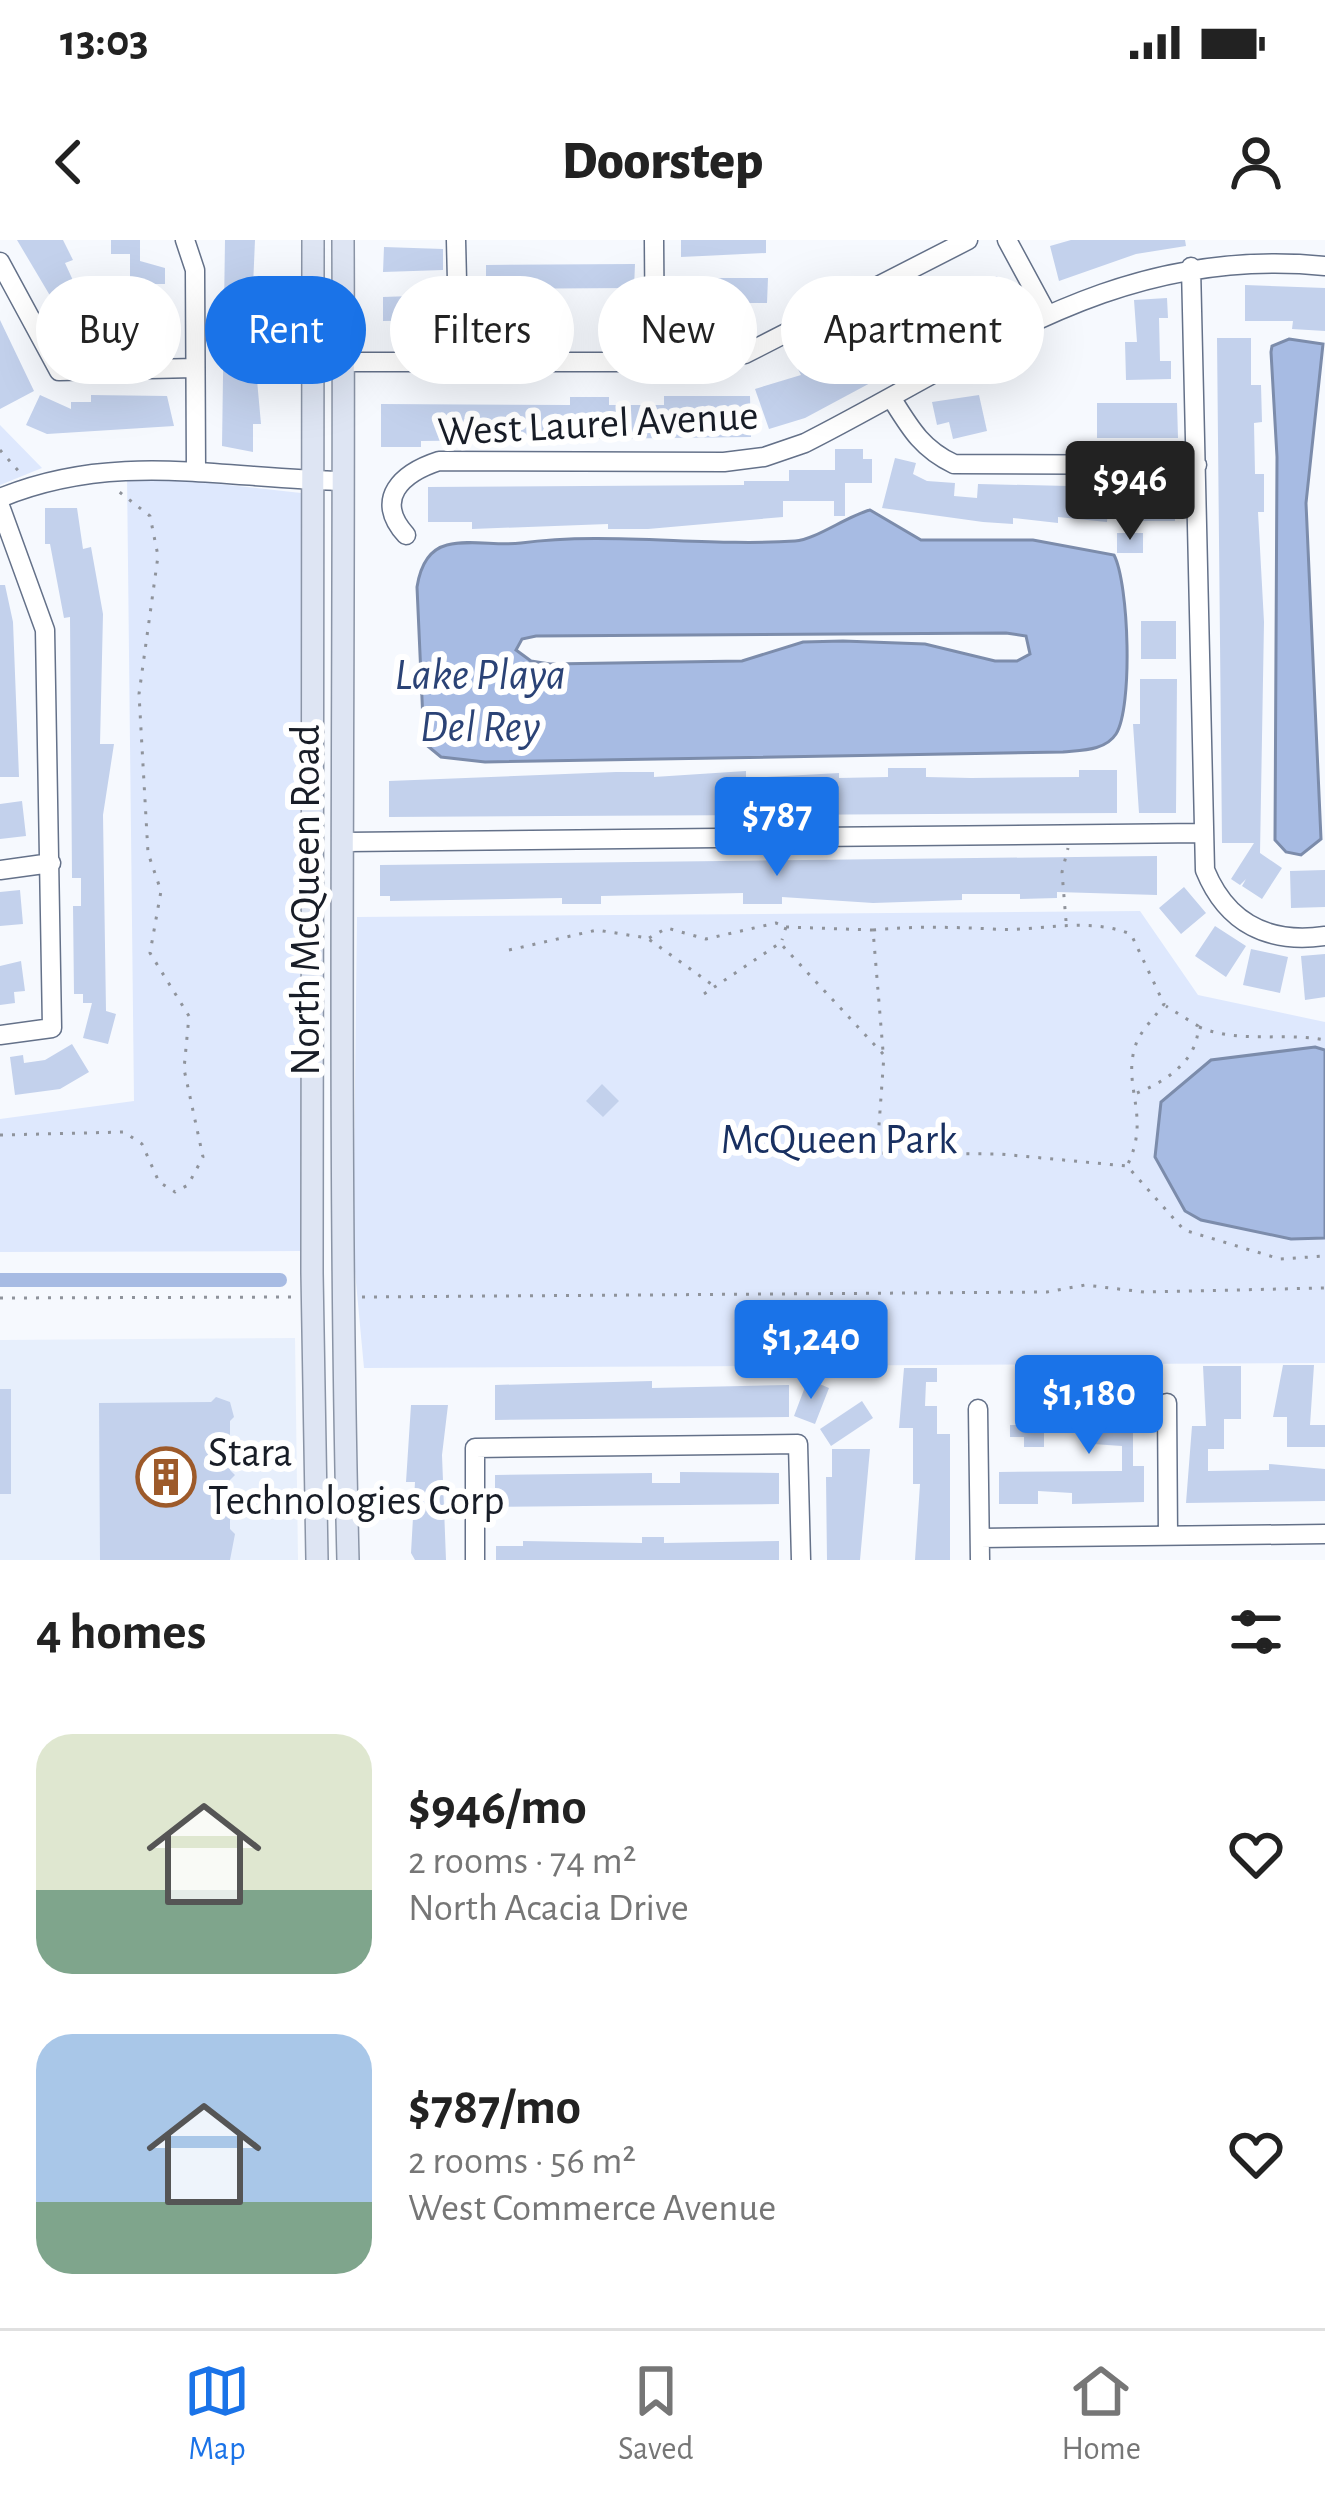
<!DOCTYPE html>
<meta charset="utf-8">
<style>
body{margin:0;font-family:"Alegreya Sans",sans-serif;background:#f2f2f2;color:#222;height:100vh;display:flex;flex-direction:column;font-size:45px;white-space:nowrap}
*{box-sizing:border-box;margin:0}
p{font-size:39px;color:#767676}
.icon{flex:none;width:66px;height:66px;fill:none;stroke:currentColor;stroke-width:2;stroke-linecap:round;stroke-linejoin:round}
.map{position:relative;height:1320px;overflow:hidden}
.sheet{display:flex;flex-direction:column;background:#fff;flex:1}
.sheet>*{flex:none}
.hud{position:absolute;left:36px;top:36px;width:1254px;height:108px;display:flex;gap:24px}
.price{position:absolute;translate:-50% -102px;padding:0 27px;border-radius:12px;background:#1a73e8;color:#fff;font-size:39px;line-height:78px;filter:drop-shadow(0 3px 6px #0008)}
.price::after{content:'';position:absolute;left:50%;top:72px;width:36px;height:27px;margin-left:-18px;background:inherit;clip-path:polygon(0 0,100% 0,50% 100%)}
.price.active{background:#222;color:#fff}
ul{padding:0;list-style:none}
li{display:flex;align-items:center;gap:36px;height:300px;padding:0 36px}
li span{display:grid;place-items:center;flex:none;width:336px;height:240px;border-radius:36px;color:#555}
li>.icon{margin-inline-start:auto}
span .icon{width:144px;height:144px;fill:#fffc;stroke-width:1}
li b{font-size:51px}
h2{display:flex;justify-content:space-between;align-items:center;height:144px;padding:0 36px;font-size:51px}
.chip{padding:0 42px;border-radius:54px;background:#fff;box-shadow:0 12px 48px #0002;font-size:42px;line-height:108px}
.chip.active{background:#1a73e8;color:#fff}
.status{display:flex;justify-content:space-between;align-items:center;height:84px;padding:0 60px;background:#fff;direction:ltr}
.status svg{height:33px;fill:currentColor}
header{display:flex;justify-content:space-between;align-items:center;height:156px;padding:0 36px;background:#fff;font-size:54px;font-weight:800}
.tab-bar{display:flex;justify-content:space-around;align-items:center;height:168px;border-top:3px solid #e0e0e0;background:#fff;font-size:33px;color:#767676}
.tab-bar a{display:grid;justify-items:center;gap:6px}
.tab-bar .active{color:#1a73e8}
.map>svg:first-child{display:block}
.built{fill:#e7effc}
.green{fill:#dee8fd}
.water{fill:#a7bbe3;stroke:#7c8cab;stroke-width:3;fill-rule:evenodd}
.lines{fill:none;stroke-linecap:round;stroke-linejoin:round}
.canal{stroke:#a7bbe3;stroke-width:14}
.building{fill:#c3d1ec}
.minor-casing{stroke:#647189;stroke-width:21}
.major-casing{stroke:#8a94a6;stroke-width:24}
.path{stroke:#8f939b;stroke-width:3;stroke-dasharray:3 9;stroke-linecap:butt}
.minor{stroke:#fff;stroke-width:18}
.major{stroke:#dee5f3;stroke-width:21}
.labels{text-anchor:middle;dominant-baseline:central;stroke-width:12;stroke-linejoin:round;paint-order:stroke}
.street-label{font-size:42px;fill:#181d27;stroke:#fff}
.park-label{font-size:42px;fill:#193061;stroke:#fff}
.poi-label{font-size:42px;fill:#181d27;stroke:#fff;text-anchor:start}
.water-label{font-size:45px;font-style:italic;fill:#2b4376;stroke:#fff}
</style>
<div class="status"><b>13:03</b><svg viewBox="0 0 49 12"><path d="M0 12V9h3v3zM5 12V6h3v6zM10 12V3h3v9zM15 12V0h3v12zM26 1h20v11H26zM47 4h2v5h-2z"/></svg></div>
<header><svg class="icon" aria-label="back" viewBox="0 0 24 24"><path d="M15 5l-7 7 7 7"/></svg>Doorstep<svg class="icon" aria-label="person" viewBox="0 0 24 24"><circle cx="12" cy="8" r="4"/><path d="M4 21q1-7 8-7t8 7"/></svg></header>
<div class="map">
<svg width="1325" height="1320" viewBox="0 0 1325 1320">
<rect width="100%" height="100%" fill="#f6f9fe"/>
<path class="built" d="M295 1098 298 1320H0V1100Z"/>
<path class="green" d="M0 185 42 228 0 245Z
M127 234 301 253 300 1011 0 1012V879L134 861Z
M1140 671 1198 755 1325 782V1123L364 1128 353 1010 357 677Z"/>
<path class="water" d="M1289 99 1323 104 1306 263 1321 599 1301 615 1286 612 1275 600 1277 217 1271 112 1272 106Z
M870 270 921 300H1033L1114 315C1129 344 1133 467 1116 494 1105 511 1081 510 1063 512L485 522 441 517 424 503 417 347C420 328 427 310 447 305 470 299 497 306 521 303 605 291 707 307 795 301 815 300 847 276 870 270ZM1006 393 1026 396 1030 414 1017 421H995L925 404 843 401 803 402 742 421 550 424 531 421 516 410 522 399 536 396Z
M1315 807 1325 810V998L1291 999 1201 980 1185 971 1155 917 1161 862 1211 820Z"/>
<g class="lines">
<path class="canal" d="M0 1040H280"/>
</g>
<path class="building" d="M17 0H63L73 20 65 23 76 47 99 75 74 96Z
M111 0H140V21L165 28V44H130V14H111Z
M225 0H255L252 70H259V95H252V129H256L261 184H253V212L222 206Z
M681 0H766V13L681 17Z
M1071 0H1185L1186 6 1136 14 1059 41 1050 6Z
M384 7 443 9V30L383 32Z
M635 24 634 48 486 49V25Z
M997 36 1012 67 805 178 769 189 755 149 801 135 798 129 835 114 837 118 925 73 921 65Z
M682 38H768L767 63H682Z
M1245 45 1325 48V91L1292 89 1293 81H1245Z
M440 55V80L383 81V57Z
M1167 58 1168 78H1159L1160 121H1171V139L1126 140 1125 102H1137L1134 60Z
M113 70H175V103L113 102Z
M0 80 34 151 0 169Z
M1217 98H1251V145H1261L1262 182 1254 183 1255 234H1264V272H1258L1264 382 1260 613 1282 628 1262 659 1242 646 1246 639 1240 645 1231 639 1254 603H1222Z
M40 155 71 169V162H91V155L167 156 174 186 47 194 26 185Z
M979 155 987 191 953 199 949 182 937 185 932 162Z
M664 156H750L751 197 421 201V207H381V164L570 165V157H609V165H664Z
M1097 163H1177L1178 198H1097Z
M835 209H863V219H872V243H845V276H834V261H783V277L648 289H608V284L472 289V282H428V247L744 245V241H789V230H835Z
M895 218 916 223 913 234 927 241 955 243 954 256 977 258 978 244 1110 247 1107 282 1058 277V283L1013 278V284L983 282 882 268Z
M1144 243H1175V281H1137V252H1144Z
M45 268H77L83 309 91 307 103 374 100 504H114L103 575 106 771 116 774 108 804 83 798 92 763H83V754H74L73 666H81V638H72L70 377 64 378 50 304H45Z
M1117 293H1143V313H1117Z
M0 345H5L13 382 19 537H0Z
M1141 381H1176V419H1141Z
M1140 439H1177L1176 573H1139L1133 484H1140Z
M888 528H926V537L971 538 1079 537V530H1117V573L389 577V541L616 532H654V537L746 531V538L839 533V538L888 537Z
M22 561 26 596 0 599V564Z
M1157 616V655L1057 652V658L1020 659V654H962V660L873 663 782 657V664H743V653L601 656V664H562V658L390 661V656H380V625Z
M1325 630V667L1291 668 1290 631Z
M1184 647 1206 673 1181 694 1159 668Z
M20 650 23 684 0 686V652Z
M1215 686 1246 706 1226 737 1195 716Z
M1251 709 1288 717 1280 753 1243 745Z
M1325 714V757L1305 760 1301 716Z
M21 721 25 751 14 752 15 763 0 765V726Z
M72 804 89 832 60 849 15 855 10 817 23 815 24 823 45 820Z
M602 844 619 861 603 877 586 861Z
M1283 1125H1314L1310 1185H1325V1207H1287V1177H1273Z
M1203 1126H1241V1179H1224V1209H1208V1231L1269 1230V1224L1325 1229V1261L1186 1263 1192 1186H1206Z
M1017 1127H1054L1057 1180H1044V1207H1024V1197H1010V1185H1019Z
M1096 1127H1127L1123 1184H1133V1226H1144V1262L1072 1264V1253L1038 1251V1264H999V1232L1122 1231V1206L1093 1204Z
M904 1128H937V1142H926L925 1166H937V1194H950V1320H915L920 1244H913V1188H899Z
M808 1139 829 1148 815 1184 794 1176Z
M652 1141V1148L789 1145V1177L495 1180V1145Z
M0 1149H11V1254H0Z
M216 1157 230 1162 234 1177 230 1181V1230L235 1235 230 1240V1289L235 1294 230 1320H100L99 1163 211 1162Z
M862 1161 873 1178 831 1206 820 1189Z
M411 1165H448L442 1215 446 1320H415L411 1313 415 1242H406Z
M832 1209H870L860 1320H827L826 1237H832Z
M680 1232 779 1233V1264L495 1267V1235L652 1233V1243H680Z
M642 1297H664V1303L779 1301V1320H496V1306H523V1301L642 1303Z"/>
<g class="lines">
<g class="minor-casing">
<path id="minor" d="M185 0 195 30 196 232
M456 0 459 123
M654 0 655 122
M1007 0 1047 74
M0 22 59 131 195 128
M1191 27 1205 630C1227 684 1269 704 1325 696
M314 122H655L745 114 968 0
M892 159C910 188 922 209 954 224L1197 225
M0 258C116 210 223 239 344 241
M0 266 45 390 52 788 0 795
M406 295C373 259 402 233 439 221L724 222 764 217 805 203C981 114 1116 5 1325 26
M346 602 1201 593
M0 630 51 623
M1167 1163 1168 1295
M978 1169 980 1320
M980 1298 1325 1294
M475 1320V1208L798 1204 801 1320"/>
</g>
<g class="major-casing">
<path id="major" d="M313 0 312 1033 317 1320
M343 0C345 440 337 880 348 1320"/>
</g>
<path class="path" d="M0 210 22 235
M1066 681 1062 632 1068 608
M786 687 873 690 883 811
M873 690C915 686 951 687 993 689 1042 692 1083 676 1131 694L1164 764C1156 776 1141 790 1136 804 1121 846 1152 876 1127 926
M649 698 667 688 706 699 776 683 786 687 782 700
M509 710 597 690 647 698 714 746
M704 754 780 703 884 815 877 913 1000 914 1127 926 1184 990 1280 1019 1325 1016
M1199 787C1241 804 1281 792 1325 800
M1137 853C1165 842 1199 820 1198 786L1166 766
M0 895 124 892 142 904 159 942 175 952 188 945 203 917 184 829 189 776 150 713 161 651 148 613 139 454 158 316 150 276 113 247
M362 1057 1047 1052 1085 1045 1144 1052 1325 1048
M0 1058 293 1057"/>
<use href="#minor" class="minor"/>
<use href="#major" class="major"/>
</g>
<defs>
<g id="building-ring" transform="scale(3)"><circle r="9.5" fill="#fff" stroke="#9d5a2a" stroke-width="1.5"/><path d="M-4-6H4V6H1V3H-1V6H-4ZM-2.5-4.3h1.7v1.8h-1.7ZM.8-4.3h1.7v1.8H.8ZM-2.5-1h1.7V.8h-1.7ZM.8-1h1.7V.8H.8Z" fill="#9d5a2a"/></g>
</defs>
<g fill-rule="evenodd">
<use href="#building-ring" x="166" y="1237"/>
</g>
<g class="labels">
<g class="street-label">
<text transform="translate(598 184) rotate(-3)">West Laurel Avenue</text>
<text transform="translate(306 660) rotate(-90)">North McQueen Road</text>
</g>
<g class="park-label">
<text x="839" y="900">McQueen Park</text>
</g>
<g class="poi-label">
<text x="208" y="1213">Stara<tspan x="208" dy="48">Technologies Corp</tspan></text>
</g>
<g class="water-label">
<text x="480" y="435">Lake Playa<tspan x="480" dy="52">Del Rey</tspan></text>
</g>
</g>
</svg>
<b class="price active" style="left:1130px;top:303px">$946</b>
<b class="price" style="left:777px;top:639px">$787</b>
<b class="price" style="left:811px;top:1162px">$1,240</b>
<b class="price" style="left:1089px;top:1217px">$1,180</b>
<div class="hud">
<a class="chip">Buy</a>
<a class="chip active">Rent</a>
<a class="chip">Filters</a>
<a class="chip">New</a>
<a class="chip">Apartment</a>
</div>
</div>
<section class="sheet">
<h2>4 homes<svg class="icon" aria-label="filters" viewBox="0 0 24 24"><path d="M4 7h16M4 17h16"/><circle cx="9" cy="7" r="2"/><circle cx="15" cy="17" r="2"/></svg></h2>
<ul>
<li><span style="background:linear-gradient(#dfe7d0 65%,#7fa58c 0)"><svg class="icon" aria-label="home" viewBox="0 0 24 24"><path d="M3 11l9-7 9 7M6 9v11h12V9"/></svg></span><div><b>$946/mo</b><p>2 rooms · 74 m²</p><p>North Acacia Drive</p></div><svg class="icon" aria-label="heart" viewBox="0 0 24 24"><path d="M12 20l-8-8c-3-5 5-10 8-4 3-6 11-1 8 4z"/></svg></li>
<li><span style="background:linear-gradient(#a9c7e8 70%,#7fa58c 0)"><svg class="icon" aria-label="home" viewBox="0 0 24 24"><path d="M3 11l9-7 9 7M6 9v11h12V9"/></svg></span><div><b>$787/mo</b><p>2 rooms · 56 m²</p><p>West Commerce Avenue</p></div><svg class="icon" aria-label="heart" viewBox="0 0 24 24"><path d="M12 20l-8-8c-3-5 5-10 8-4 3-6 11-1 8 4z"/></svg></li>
</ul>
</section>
<nav class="tab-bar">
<a class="active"><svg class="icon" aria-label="map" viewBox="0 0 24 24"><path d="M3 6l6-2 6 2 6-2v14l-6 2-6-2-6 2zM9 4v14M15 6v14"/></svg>Map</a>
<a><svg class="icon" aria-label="saved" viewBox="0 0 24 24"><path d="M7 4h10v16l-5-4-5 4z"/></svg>Saved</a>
<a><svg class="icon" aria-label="home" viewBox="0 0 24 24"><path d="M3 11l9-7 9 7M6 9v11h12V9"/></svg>Home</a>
</nav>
